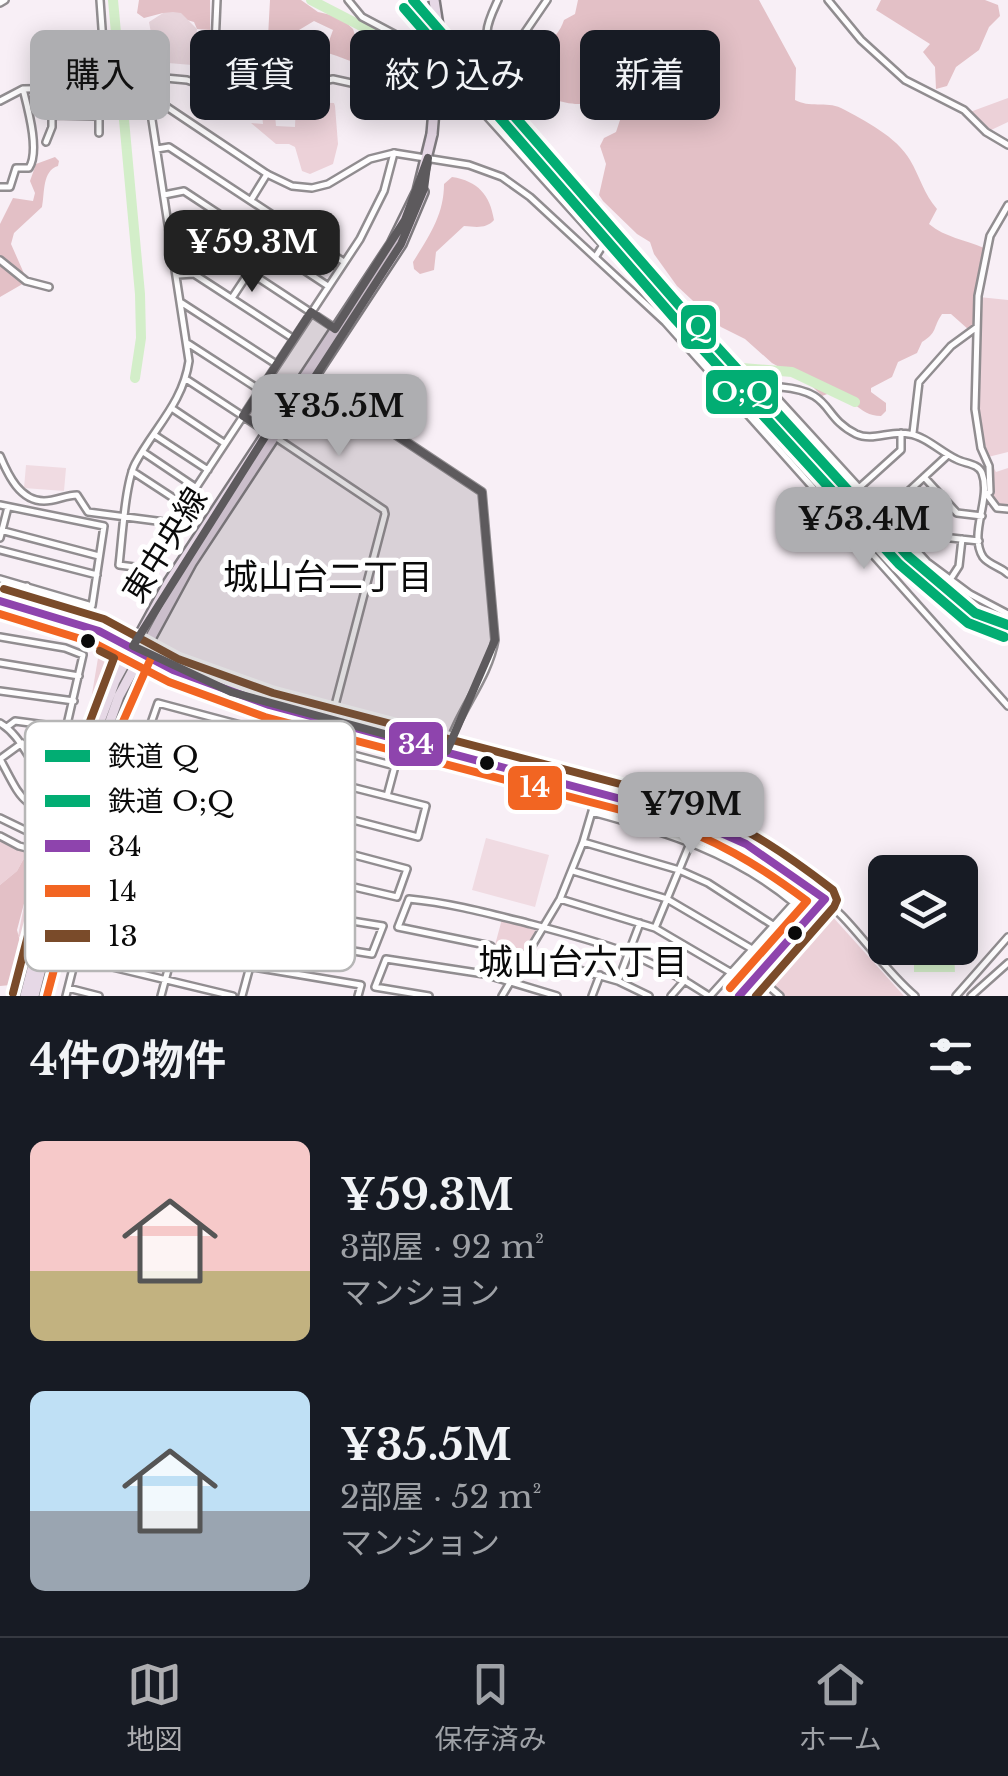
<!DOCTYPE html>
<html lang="ja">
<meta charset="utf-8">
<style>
body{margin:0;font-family:"Libre Baskerville","Noto Sans JP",serif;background:#20242c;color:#f1f3f6;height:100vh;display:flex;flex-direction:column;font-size:38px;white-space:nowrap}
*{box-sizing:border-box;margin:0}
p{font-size:32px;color:#9ea1a6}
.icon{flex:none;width:55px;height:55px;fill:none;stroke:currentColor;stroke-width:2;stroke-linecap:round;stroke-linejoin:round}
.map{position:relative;height:996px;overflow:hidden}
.sheet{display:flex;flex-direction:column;background:#171b24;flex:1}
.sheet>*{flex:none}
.top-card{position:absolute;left:30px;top:30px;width:950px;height:90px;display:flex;gap:20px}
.controls{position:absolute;left:868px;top:855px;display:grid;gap:20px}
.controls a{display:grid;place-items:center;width:110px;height:110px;border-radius:15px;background:#171b24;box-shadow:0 5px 25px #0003;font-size:50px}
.price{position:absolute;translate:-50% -85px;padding:0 22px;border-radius:20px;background:#aeaeb1;color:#111;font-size:32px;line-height:65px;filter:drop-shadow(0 2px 5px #0008)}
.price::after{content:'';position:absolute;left:50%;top:60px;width:30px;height:22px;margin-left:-15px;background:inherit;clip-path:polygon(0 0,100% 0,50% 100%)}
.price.on{background:#222;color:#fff}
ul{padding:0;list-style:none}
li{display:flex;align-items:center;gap:30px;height:250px;padding:0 30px}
li span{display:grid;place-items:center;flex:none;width:280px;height:200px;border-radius:15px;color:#555}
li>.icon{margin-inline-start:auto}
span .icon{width:120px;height:120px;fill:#fffc;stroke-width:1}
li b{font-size:42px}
h2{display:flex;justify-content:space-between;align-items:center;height:120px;padding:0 30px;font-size:42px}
.pill{padding:0 35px;border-radius:15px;background:#171b24;box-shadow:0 5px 25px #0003;font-size:35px;line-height:90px}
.pill.on{background:#aeaeb1;color:#111}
.menu{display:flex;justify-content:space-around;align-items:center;height:140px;border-top:2px solid #363941;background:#171b24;font-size:28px;color:#9ea1a6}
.menu a{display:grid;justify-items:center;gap:5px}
.menu .on{color:#aeaeb1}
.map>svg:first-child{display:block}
.green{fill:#ecd1d8}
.forest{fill:#e3c0c6}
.cemetery{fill:#e8d5dc}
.pitch{fill:#f0dbe2}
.water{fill:#d3eec9}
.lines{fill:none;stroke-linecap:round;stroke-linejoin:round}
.river{stroke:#d3eec9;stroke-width:10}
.minor-casing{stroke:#918d90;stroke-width:10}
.tertiary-casing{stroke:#918d90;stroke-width:10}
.trunk-casing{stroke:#7e7a7e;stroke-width:14}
.minor{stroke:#fefdfe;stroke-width:5}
.tertiary{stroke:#fefdfe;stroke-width:5}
.trunk{stroke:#e6d8e6;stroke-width:9}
.trunk-bridge-casing{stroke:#7e7a7e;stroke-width:14;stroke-linecap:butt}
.trunk-bridge{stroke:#e6d8e6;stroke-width:9}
.bus-1-casing{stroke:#fff;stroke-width:15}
.bus-2-casing{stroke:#fff;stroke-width:15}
.bus-3-casing{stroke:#fff;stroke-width:15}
.bus-1{stroke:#8e44ad;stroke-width:8}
.bus-2{stroke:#f26522;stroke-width:8}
.bus-3{stroke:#7a4b2a;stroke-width:8}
.rail-1-casing{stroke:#fff;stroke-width:18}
.rail-2-casing{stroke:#fff;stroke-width:18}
.rail-1{stroke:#02ad73;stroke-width:10}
.rail-2{stroke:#02ad73;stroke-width:10}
.marked{fill:#5d5a5d;fill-opacity:0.2;stroke:#5d5a5d;stroke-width:8;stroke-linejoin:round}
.bus-dot{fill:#0a0a0a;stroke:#fff;stroke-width:4}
.labels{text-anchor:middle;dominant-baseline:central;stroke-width:10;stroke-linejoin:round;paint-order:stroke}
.street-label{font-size:32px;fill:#0a0a0a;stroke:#fff}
.neighbourhood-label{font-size:35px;fill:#0a0a0a;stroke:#fff}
.key{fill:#fff;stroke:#b6b6b6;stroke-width:2.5}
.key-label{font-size:28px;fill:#0a0a0a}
.line-badge{stroke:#fff;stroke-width:4}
.badge-label{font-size:28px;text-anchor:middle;font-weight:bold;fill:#fff}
</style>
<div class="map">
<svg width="1008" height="996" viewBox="0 0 1008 996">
<rect width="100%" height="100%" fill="#f8eff6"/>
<path class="green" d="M247 38 268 40 265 62 240 64 241 60 246 58Z
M1008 98V122L989 131 970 112Z
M296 102 334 103 335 106 338 144 333 164 310 174 302 171 295 147 289 144H276L251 123 263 124 261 105 264 104 267 111 275 114 276 126 295 127Z
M979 297 1008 300V452L988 457 978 414Z
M991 463 996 472 1008 468V509L999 508 991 497Z
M100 646 113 652 114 660 87 724Z
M0 840 49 858 23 938 18 936 26 896 34 892 44 859 23 860 17 871 0 885Z
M831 915 904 996H785L766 979 819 916Z
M502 919 537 931 506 978 488 971Z"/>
<path class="forest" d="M139 0H210V30L197 29 194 22 163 13 144 18 137 13Z
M270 0H301L318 12 340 17 353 29 360 50 367 57 368 68C353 62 341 57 325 52L333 30 314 21 299 30 303 40 314 53V61L303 65 293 51 286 50 272 58 267 55Z
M578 0H759L796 68 795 100C809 108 826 101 841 108 864 120 897 137 910 160 920 177 924 194 937 209L929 224C946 238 964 239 984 248L982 274 976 292 974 324 969 330 951 314H942C932 329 938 332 922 342L917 353 898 362 892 377 871 388V392L886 403V411L881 416C853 416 849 383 822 396L812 386 772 363 745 339 721 327 677 286 654 254 650 242 637 234 603 201 599 195 606 164 600 146 604 138 616 132 623 111 652 89 649 78 641 72C634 72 623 71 616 73 603 77 604 91 596 99 582 111 544 99 533 88 522 57 556 46 564 20L575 14Z
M881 0H985L998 5 1000 16 989 27 979 50 956 67 947 86 936 89 935 67 923 52 930 44 876 10Z
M55 157 59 161 58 166C42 171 45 192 42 207L14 233 11 244 26 278 0 259V224L13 198 33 201 35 193 30 181 36 164Z
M452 177C478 181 490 195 494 220 486 229 476 227 464 226L436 252 434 270 420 274 414 269 413 262C429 236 444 215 444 184Z
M0 262 26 282 0 297Z
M43 858 37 889 26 896 17 930 21 945 11 985 0 986V885L17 871 23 860Z"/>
<path class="cemetery" d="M173 12 181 13 197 29 192 65 168 63 166 42 153 44 149 22 163 13Z"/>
<path class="pitch" d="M26 465 66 468 64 491 24 488Z
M486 838 549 855 535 907 472 890Z"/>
<path class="water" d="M914 951H954L955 972H914Z"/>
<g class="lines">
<path class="river" d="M113 0 140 294 141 338 135 378
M311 0 456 75 574 203 666 311 730 367 792 372 855 402"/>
<g class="minor-casing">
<path id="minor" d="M100 0 106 85
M348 0 362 17 396 35 393 50 427 70 424 109
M498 0C488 22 479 37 499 57
M828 0 861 40 905 80 964 110 986 132 1008 145
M52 88V115L99 116
M204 88 215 46 217 0
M463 90 603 245 596 256
M0 101 23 89 90 88 133 83 154 77 187 80 225 93H264L333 79 365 86 403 107 442 108 473 82 497 72 502 52 519 41 547 0
M158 101 152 111V120L189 361C183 403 154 428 135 464 125 484 122 540 119 565L142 568 170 527 360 239 384 191 394 153
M99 133V86
M46 142 52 127V115
M157 149 169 147 344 262
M0 187H10L16 168H29C40 151 28 109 23 89
M164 195 184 191 328 286
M251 200 267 174
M171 233 187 231 336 329
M0 260 26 281 49 287
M178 275 194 274 294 339
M232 298 283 221
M182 303 276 364
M189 344 260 390
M186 379 267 432
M313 380 482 492 495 640C488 680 457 712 447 751
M765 385 927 562 970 594 1008 614
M173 409 224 443
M747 413 781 387C835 392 820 416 856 434 873 442 890 430 909 434 925 436 941 452 956 459 965 464 978 463 982 473 992 499 968 533 983 557 989 565 1001 567 1008 574
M913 433 919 382 951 346 977 327
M156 436 208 470
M143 452 195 487
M0 456C8 475 20 501 44 501 56 501 66 495 77 495L88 512 172 523
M132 471 184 505
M924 477 957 513 982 516
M860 487 901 450V433
M904 495 942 537 979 541
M984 496 990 492 989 466 981 448 975 409 978 296 990 236 1008 205
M988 496 997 508 1008 509
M0 505 104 526 92 606 0 579
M884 514 948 455
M0 530 99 556
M0 538 8 507
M0 550 97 575
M950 580 959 566 962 539
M0 601 73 621 135 648
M21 607 27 586
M0 608 68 626 140 653
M0 637 65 648 83 655 54 781C30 774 27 739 0 723
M0 663 79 676
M0 691 74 701
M7 727 15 721 68 728
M231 742 223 772 295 791 284 821
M22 743 0 759C24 804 20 804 71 818
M146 785 207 800 215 770 156 755
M307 808 418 837 426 806 316 778
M592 812C666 832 734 853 794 903L710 996
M0 818 31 833 40 810
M76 831 211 865 277 878
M207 833 216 803 284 821 272 848
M0 836 19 846 61 857
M294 839 407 869 397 897 311 877 305 913
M583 842 679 870 708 883 773 925
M124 843 136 814
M288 855 272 848 136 814 167 725 303 761 295 791 311 795
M573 871 667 899 752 949
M91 898 199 926 372 954 383 926 228 901 98 868
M560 899 655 928 730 972
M169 918 185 859
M83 928 200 958 361 985 358 996
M655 928 691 841
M527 955 618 981 649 996
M75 958 233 996
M484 974 491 946 398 927 409 899C451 903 491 914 531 924 600 942 648 955 709 996
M757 976 780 996
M618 981 640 923
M68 988 99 996
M66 996 106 838 125 798 158 703 395 766 387 796
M161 996 173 951
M242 996 266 907 316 778 385 514 384 510 275 437
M429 996 375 987 386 959 484 974 557 996
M502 996 560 899 583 842 598 791
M592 996 600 975
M671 996 685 980
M971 996 1008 963"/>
</g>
<g class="tertiary-casing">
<path id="tertiary" d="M0 3 5 0
M140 80 158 101 267 174 292 186 312 188 328 184 370 159 394 153 469 165 502 177 530 197 665 322 1008 706
M143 655 173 670 269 705 658 807C728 828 791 863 842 916 867 942 888 973 915 996
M739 996 825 899
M956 996 1008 937"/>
</g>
<g class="trunk-casing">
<path id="trunk" d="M25 996 87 756 115 681 169 582 392 244 418 191 432 134
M34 996 91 775 119 696 191 563 401 244 423 192"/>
</g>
<use href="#minor" class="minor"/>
<use href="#tertiary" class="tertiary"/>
<use href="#trunk" class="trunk"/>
<g class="trunk-bridge-casing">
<path id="trunk-bridge" d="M432 134 440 39 434 0"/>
</g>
<use href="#trunk-bridge" class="trunk-bridge"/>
<g class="bus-1-casing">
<path id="bus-1" d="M0 601 99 631 173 670 269 705 681 815 746 844 825 899
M739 996 825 899"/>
</g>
<g class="bus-2-casing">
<path id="bus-2" d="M0 614 94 643 169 682 265 717 655 819C714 838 757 864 807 901L730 988
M47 996 114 742 151 658"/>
</g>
<g class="bus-3-casing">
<path id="bus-3" d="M4 589 104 619 178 659 273 693 662 795C731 817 776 846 833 890L837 900 834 907 756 996
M13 993 70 774 114 658 100 651"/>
</g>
<use href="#bus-1" class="bus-1"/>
<use href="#bus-2" class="bus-2"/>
<use href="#bus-3" class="bus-3"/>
<g class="rail-1-casing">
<path id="rail-1" d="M413 0 685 312 908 556 975 613 1008 625"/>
</g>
<g class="rail-2-casing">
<path id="rail-2" d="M404 8 676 320 899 564 968 623 1004 637"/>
</g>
<use href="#rail-1" class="rail-1"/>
<use href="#rail-2" class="rail-2"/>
</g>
<path class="marked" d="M428 158 424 189 401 244 313 380 482 492 495 640 447 751 231 692 133 646 268 432 243 416 311 312 335 329 405 220Z"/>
<g class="bus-dot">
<circle cx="88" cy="641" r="9"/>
<circle cx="487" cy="763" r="9"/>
<circle cx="795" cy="933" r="9"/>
</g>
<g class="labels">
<g class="street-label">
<text transform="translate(165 545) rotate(-58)">東中央線</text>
</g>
<g class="neighbourhood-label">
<text x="328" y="576">城山台二丁目</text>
<text x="583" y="961">城山台六丁目</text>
</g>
</g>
<rect x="25" y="721" width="330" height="250" rx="15" class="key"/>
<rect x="45" y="750" width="45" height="12" fill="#02ad73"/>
<rect x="45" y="795" width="45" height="12" fill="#02ad73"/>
<rect x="45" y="840" width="45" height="12" fill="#8e44ad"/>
<rect x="45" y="885" width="45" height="12" fill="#f26522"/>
<rect x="45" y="930" width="45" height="12" fill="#7a4b2a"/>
<g class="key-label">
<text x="108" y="766">鉄道 Q</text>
<text x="108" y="811">鉄道 O;Q</text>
<text x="108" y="856">34</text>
<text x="108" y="901">14</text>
<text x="108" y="946">13</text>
</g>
<g class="line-badge">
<rect x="679" y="303" width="39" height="48" rx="10" fill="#02ad73"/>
<rect x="704" y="368" width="76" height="48" rx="10" fill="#02ad73"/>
<rect x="387" y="720" width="58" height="48" rx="10" fill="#8e44ad"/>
<rect x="506" y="764" width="58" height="48" rx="10" fill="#f26522"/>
</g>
<g class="badge-label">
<text x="698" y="336">Q</text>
<text x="742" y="402">O;Q</text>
<text x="416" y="754">34</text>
<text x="535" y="797">14</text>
</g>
</svg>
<div class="controls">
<a><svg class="icon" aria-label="layers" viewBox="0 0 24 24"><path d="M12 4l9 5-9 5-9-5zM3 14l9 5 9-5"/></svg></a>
</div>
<b class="price on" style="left:252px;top:295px">¥59.3M</b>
<b class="price" style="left:339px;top:459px">¥35.5M</b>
<b class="price" style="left:864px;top:572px">¥53.4M</b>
<b class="price" style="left:691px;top:857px">¥79M</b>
<div class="top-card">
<a class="pill on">購入</a>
<a class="pill">賃貸</a>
<a class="pill">絞り込み</a>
<a class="pill">新着</a>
</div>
</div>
<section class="sheet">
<h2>4件の物件<svg class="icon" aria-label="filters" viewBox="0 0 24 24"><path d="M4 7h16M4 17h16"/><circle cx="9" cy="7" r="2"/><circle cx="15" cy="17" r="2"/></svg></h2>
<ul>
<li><span style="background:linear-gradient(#f6c9c9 65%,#c2b280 0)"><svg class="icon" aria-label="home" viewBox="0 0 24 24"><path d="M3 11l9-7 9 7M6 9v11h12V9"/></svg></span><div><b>¥59.3M</b><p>3部屋 · 92 m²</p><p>マンション</p></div></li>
<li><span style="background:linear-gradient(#bfe0f5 60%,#9aa5b1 0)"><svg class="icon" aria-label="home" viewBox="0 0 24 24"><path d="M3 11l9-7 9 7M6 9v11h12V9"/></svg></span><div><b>¥35.5M</b><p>2部屋 · 52 m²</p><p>マンション</p></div></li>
</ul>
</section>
<nav class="menu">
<a class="on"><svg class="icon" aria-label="map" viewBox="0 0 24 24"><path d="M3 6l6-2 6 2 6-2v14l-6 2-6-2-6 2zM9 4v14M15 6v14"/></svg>地図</a>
<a><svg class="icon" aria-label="saved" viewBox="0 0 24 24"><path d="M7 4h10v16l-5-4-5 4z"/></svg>保存済み</a>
<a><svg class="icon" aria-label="home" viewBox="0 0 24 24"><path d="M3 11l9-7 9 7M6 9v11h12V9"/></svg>ホーム</a>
</nav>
